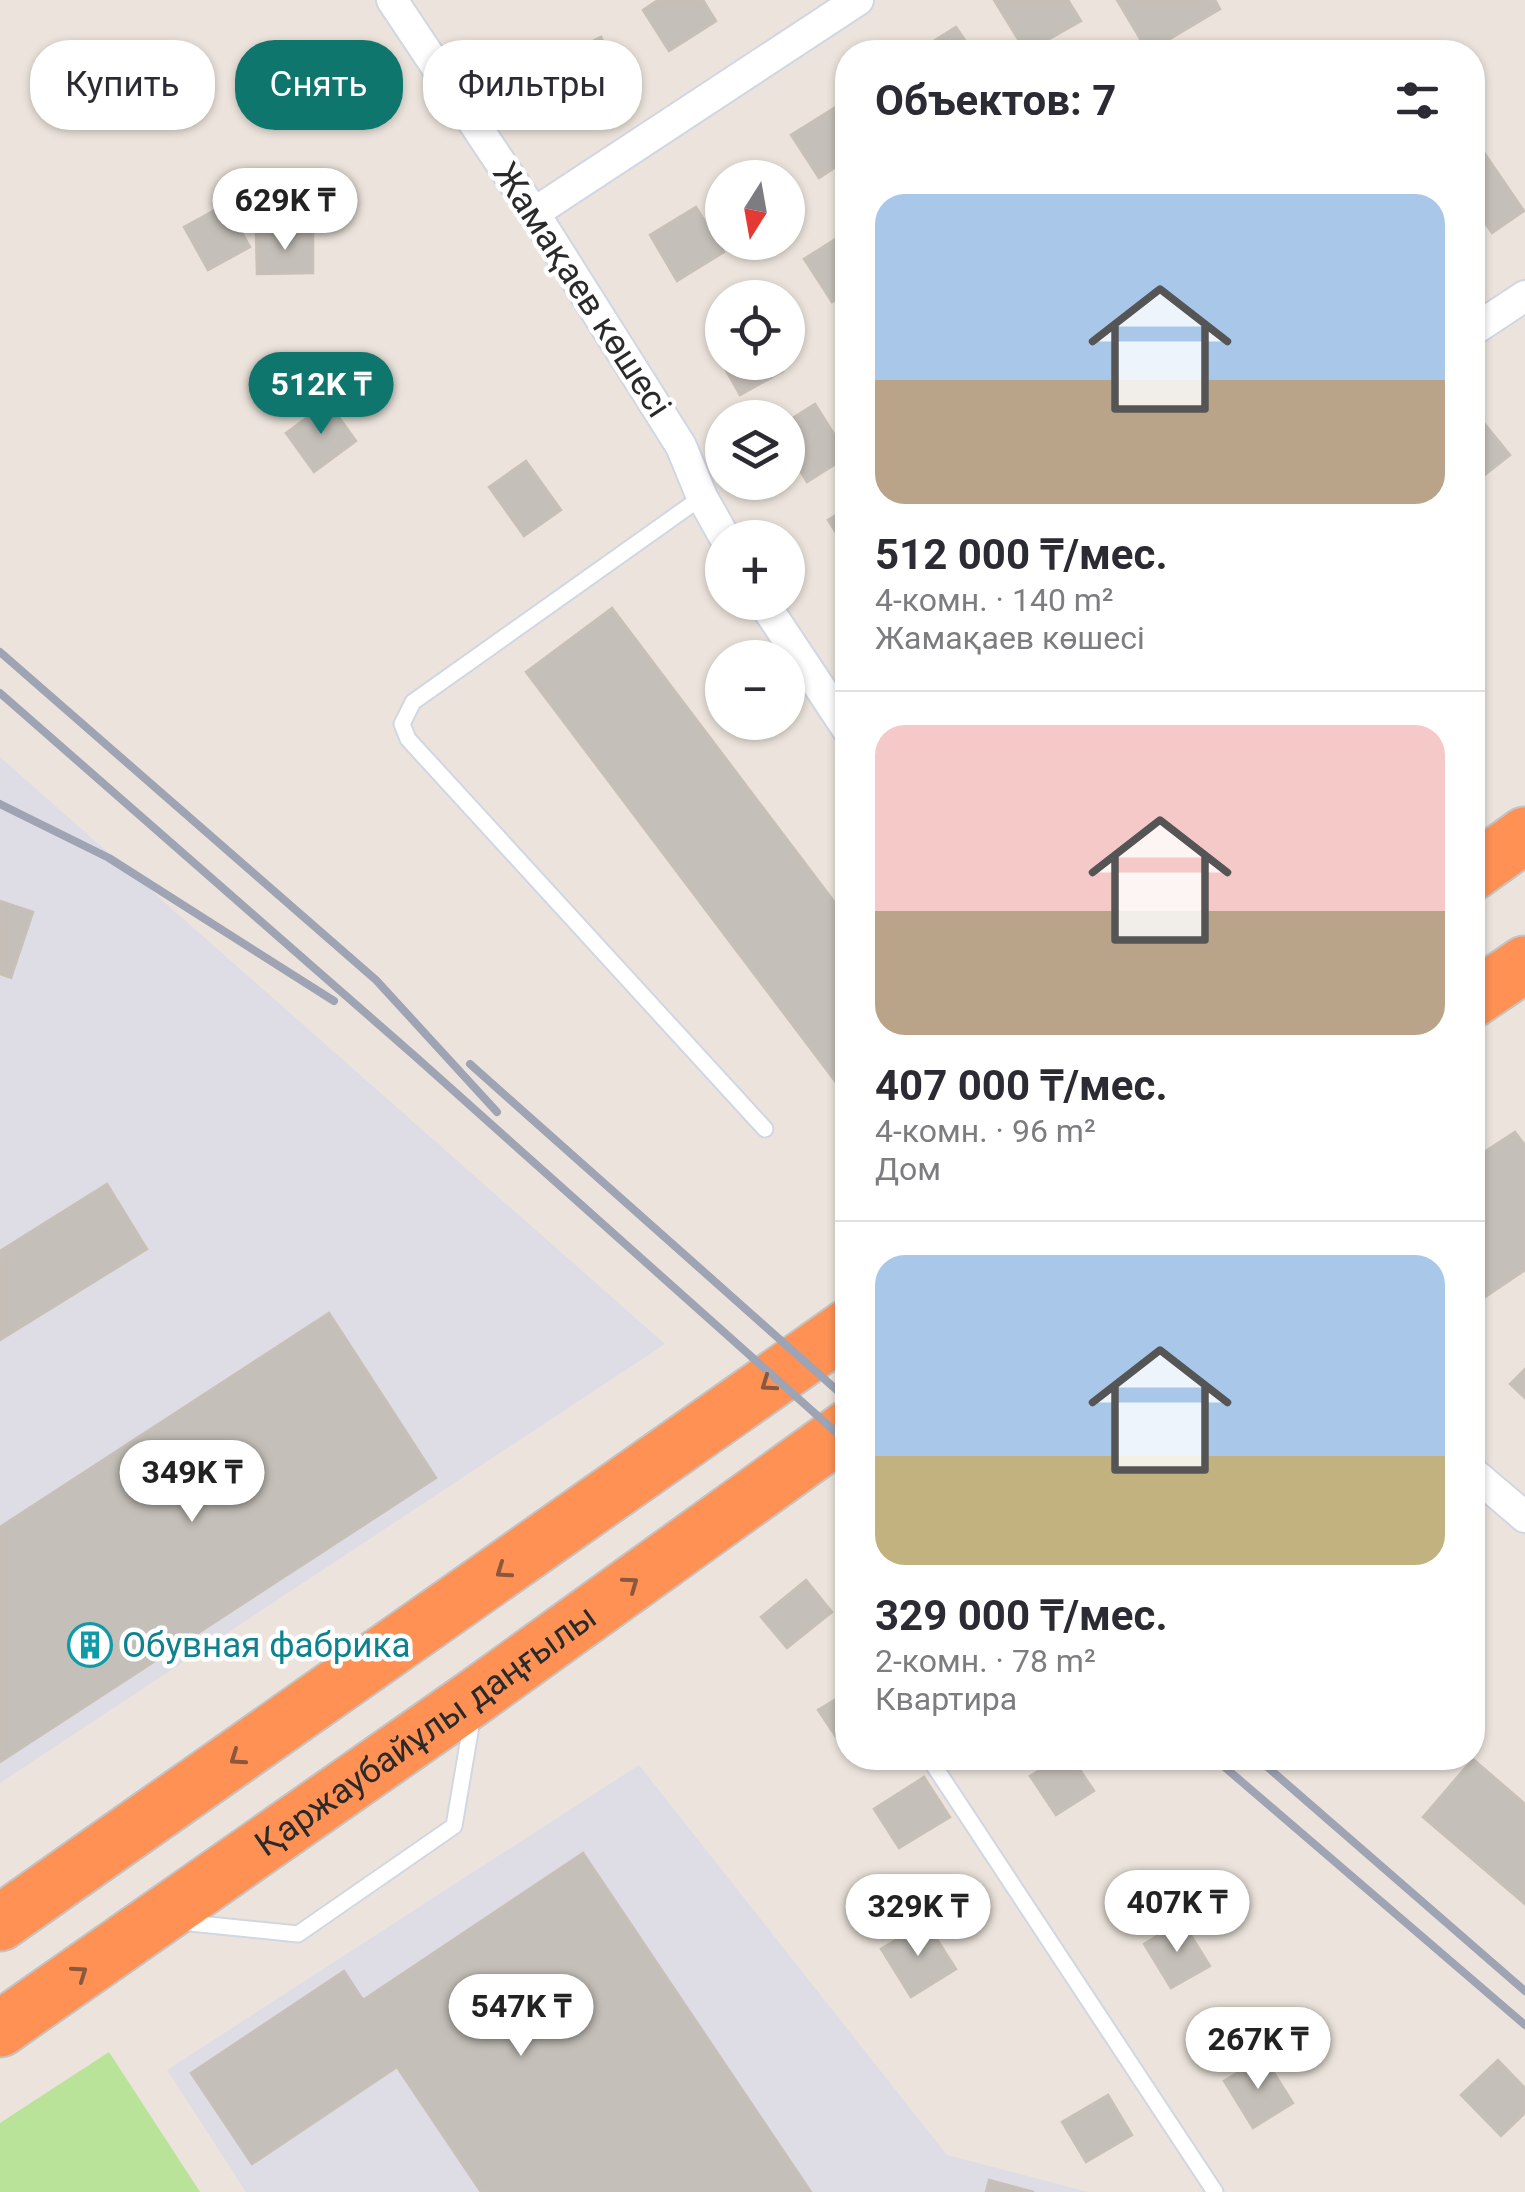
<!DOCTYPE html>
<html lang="ru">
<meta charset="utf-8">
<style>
body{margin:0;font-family:Roboto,sans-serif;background:#f7f7f7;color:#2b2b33;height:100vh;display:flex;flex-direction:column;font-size:38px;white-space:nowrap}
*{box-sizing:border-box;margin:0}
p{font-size:32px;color:#7c7c81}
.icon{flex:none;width:55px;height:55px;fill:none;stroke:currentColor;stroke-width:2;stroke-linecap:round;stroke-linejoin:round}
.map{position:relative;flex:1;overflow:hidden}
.panel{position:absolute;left:835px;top:40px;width:650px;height:1730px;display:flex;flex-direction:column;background:#fff;border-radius:40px;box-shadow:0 2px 8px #0004}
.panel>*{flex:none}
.hud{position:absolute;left:30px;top:40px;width:655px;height:90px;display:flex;gap:20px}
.needle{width:65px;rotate:191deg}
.fabs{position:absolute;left:705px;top:160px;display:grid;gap:20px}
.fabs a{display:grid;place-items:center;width:100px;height:100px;border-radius:50%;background:#fff;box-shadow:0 2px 8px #0004;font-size:50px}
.price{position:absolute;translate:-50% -85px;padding:0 22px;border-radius:35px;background:#fff;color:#222;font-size:32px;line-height:65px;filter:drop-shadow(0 2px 5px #0008)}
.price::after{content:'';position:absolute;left:50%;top:60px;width:30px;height:22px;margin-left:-15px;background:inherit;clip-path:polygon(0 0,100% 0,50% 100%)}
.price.current{background:#0f766e;color:#fff}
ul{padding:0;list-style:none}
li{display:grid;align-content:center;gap:20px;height:530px;padding:0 40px}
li+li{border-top:2px solid #e1e1e2}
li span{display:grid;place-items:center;height:310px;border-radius:30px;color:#555}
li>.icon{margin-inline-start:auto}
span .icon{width:180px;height:180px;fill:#fffc;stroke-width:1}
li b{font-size:42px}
h2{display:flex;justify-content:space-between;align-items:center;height:120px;padding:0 40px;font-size:42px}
.pill{padding:0 35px;border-radius:40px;background:#fff;box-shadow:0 2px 8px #0004;font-size:35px;line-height:90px}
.pill.current{background:#0f766e;color:#fff}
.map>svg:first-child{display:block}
.industrial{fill:#dedde5}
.green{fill:#b8e398}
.building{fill:#c4bfb8;stroke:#c8c0b6;stroke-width:2.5}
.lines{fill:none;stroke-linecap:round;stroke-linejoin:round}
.lane-casing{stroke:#d1d6e3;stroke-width:19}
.street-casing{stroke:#d1d6e3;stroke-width:34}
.highway-casing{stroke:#c3c3c3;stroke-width:59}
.lane{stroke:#fff;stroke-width:15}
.street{stroke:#fff;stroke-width:30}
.highway{stroke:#ff9154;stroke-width:55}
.rail{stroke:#9fa4b5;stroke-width:8}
.oneway{stroke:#8a583d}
.labels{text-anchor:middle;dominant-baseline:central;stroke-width:9;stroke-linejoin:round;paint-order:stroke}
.street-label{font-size:35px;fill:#2a2a2a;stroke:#fff}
.culture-label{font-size:35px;fill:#0d838f;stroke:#fff;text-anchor:start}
</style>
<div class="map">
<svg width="1525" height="2192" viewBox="0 0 1525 2192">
<rect width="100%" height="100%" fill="#ece4dc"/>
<path class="industrial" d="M0 757 665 1344 0 1783Z
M639 1765 947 2155 1089 2192H246L167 2070Z"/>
<path class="green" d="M109 2052 200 2192H0V2123Z"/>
<path class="building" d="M658 0H703L716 21 669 51 643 10Z
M994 0H1068L1081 21 1026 52Z
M1117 0H1215L1220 9 1148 52Z
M956 27 973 52H916Z
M601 37 623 80 576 103 554 60Z
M839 105 848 118V159L819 178 791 135Z
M1485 154 1524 211 1492 233 1472 204V162Z
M226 204 250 247 208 270 184 227Z
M696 207 724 252 677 281 650 235Z
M848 231V292L832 302 804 259Z
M313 232V273L257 274 256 233Z
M722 337V362H778L783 371 740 395 711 344Z
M328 402 356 441 314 472 286 433Z
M815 404 848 456 807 482 788 451V421Z
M1476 413 1510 455 1472 485V416Z
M526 461 561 510 524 536 489 487Z
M848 508V552L828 520Z
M612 608 848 920V1084L841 1089 526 672Z
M0 901 33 912 11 978 0 974Z
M1515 1132 1525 1145V1270L1472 1306V1160Z
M107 1184 147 1249 0 1340V1251Z
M329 1313 436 1478 0 1762V1527Z
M1525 1369V1398L1510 1384Z
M806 1580 832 1612 787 1648 761 1617Z
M848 1692V1747L844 1749 818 1710Z
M1058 1758H1072L1094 1791 1056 1815 1030 1776Z
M1473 1759 1525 1804V1904L1423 1817Z
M924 1777 950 1817 899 1848 874 1809Z
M583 1853 811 2192H481L397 2067 252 2164 191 2073 344 1971 363 2000Z
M1182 1921 1210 1966 1171 1988 1144 1944Z
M926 1922 956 1969 911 1997 881 1949Z
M1264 2057 1293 2103 1253 2128 1224 2081Z
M1498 2060 1525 2088V2113L1501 2136 1461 2095Z
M1108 2095 1132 2135 1086 2162 1062 2122Z
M989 2180 1034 2192H986Z"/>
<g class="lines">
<g class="lane-casing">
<path id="lane" d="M702 497 413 702 402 724 408 739 765 1129
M929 1758 1215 2192
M180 1922 298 1934 454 1826 473 1714"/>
</g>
<g class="street-casing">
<path id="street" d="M392 0 534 213 681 446 702 497 725 538
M534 213 858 0
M1472 331 1525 296
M763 602 848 730
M1472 1472 1525 1517"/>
</g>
<g class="highway-casing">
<g id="highway">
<path d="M1472 873 1525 835"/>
<path d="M1472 1000 1525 964"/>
<path d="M0 1923 848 1327"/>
<path id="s1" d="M0 2029 476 1696 848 1428"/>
</g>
</g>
<use href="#lane" class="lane"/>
<use href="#street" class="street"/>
<use href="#highway" class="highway"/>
<path class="rail" d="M0 652 376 980 497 1112
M0 693 417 1058 848 1443
M0 804 109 858 334 1001
M470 1064 848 1400
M1214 1758 1525 2025
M1257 1758 1525 1991"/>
</g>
<defs><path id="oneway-chevron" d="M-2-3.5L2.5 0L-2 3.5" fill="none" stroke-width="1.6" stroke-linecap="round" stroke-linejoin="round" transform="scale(2.5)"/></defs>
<g class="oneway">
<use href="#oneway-chevron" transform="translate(768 1384) rotate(145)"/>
<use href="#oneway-chevron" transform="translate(503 1571) rotate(145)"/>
<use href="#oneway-chevron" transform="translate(631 1584) rotate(-36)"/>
<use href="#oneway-chevron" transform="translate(237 1758) rotate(145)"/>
<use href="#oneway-chevron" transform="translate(80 1973) rotate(-35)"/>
</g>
<defs>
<g id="building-ring" transform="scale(2.25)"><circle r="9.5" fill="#fff" stroke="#0f9aa8" stroke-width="1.5"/><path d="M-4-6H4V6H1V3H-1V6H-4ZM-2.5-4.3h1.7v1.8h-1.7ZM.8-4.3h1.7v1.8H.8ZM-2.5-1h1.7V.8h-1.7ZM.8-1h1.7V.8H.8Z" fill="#0f9aa8"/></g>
</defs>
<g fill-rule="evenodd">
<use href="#building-ring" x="90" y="1645"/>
</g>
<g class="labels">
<g class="street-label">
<text transform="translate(582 290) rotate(57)">Жамақаев көшесі</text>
<text stroke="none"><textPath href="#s1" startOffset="520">Қаржаубайұлы даңғылы</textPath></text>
</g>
<g class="culture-label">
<text x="122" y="1645">Обувная фабрика</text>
</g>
</g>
</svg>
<div class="fabs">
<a><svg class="needle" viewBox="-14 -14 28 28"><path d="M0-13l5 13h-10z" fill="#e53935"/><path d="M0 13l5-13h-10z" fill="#7c7c81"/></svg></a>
<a><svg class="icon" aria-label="locate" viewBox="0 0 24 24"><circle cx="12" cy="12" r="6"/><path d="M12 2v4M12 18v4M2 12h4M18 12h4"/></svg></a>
<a><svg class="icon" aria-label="layers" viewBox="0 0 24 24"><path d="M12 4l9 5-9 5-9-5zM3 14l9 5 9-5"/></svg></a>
<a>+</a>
<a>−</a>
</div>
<b class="price" style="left:285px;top:253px">629K ₸</b>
<b class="price current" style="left:321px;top:437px">512K ₸</b>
<b class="price" style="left:192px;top:1525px">349K ₸</b>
<b class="price" style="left:1177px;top:1955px">407K ₸</b>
<b class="price" style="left:918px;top:1959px">329K ₸</b>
<b class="price" style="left:521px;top:2059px">547K ₸</b>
<b class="price" style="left:1258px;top:2092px">267K ₸</b>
<div class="hud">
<a class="pill">Купить</a>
<a class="pill current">Снять</a>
<a class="pill">Фильтры</a>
</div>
<section class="panel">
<h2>Объектов: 7<svg class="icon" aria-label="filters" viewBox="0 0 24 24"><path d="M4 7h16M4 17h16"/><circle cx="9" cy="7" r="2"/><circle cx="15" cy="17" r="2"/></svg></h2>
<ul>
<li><span style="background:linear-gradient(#a9c7e8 60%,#b9a48a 0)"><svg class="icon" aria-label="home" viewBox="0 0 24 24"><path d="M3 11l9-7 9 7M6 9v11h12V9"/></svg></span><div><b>512 000 ₸/мес.</b><p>4-комн. · 140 m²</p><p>Жамақаев көшесі</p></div></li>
<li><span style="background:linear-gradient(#f6c9c9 60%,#b9a48a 0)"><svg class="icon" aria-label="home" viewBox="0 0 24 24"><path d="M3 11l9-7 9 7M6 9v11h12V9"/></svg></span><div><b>407 000 ₸/мес.</b><p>4-комн. · 96 m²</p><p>Дом</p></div></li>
<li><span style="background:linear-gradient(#a9c7e8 65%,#c2b280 0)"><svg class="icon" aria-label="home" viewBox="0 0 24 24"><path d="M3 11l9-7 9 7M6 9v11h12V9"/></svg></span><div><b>329 000 ₸/мес.</b><p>2-комн. · 78 m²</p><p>Квартира</p></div></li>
</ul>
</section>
</div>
